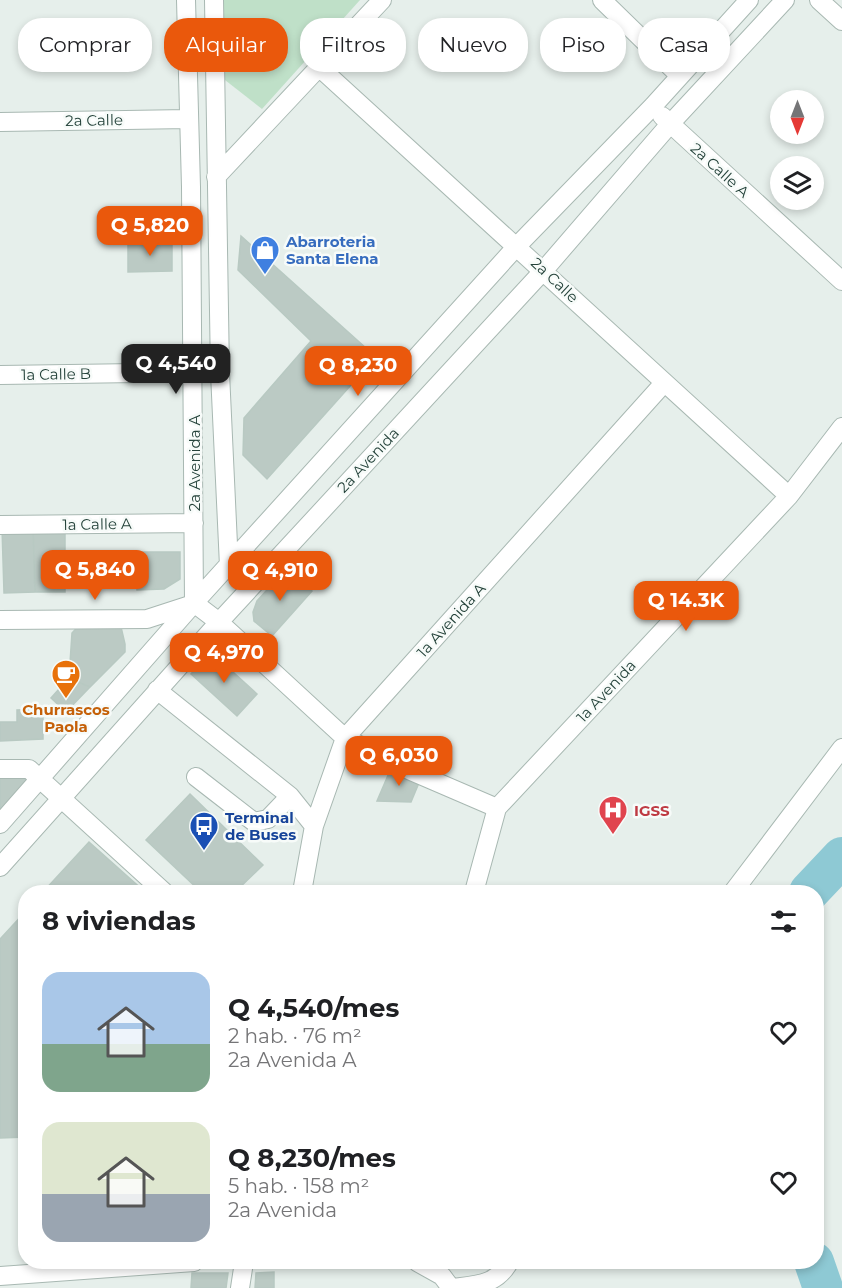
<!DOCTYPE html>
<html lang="es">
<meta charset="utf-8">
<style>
body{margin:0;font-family:Montserrat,sans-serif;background:#f2f2f2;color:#202124;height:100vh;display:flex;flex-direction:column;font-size:22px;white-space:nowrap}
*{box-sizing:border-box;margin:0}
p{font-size:20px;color:#757577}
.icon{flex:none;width:33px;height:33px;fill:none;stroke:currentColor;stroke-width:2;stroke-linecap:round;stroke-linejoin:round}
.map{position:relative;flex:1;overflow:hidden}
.panel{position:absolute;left:18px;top:885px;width:806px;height:384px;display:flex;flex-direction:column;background:#fff;border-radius:24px;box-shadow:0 3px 9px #0003}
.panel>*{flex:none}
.guide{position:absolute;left:18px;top:18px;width:807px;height:54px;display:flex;gap:12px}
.needle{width:39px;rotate:180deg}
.fabs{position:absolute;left:770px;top:90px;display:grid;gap:12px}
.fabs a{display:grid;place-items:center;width:54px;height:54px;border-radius:50%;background:#fff;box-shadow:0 3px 9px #0003;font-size:30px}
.price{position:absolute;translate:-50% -51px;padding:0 14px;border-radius:12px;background:#ea580c;color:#fff;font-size:20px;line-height:39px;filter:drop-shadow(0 2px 3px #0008)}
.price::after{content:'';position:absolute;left:50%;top:36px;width:18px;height:14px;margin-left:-9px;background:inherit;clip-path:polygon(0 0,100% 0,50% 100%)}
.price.current{background:#222;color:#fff}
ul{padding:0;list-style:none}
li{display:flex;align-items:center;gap:18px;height:150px;padding:0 24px}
li span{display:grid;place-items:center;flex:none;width:168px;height:120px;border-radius:18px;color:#555}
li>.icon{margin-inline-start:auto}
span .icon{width:72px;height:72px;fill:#fffc;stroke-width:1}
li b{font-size:26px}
h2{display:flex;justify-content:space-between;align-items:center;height:72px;padding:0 24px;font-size:26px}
.pill{padding:0 21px;border-radius:24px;background:#fff;box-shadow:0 3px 9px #0003;font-size:21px;line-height:54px}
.pill.current{background:#ea580c;color:#fff}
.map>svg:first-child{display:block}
.green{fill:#bfe0c8}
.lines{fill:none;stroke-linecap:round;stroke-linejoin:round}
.river{stroke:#8ec9d4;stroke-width:40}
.building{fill:#bbcac4;stroke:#b8c9c2;stroke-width:1.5}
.minor-casing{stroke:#a8b8b2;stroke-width:20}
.minor{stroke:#fff;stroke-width:18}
.labels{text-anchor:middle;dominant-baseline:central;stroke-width:5;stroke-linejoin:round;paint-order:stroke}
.street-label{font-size:15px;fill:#24423a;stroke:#f7fbf9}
.shop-label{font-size:15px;font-weight:bold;fill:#366cbe;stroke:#f7fbf9;text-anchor:start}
.food-label{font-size:15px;font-weight:bold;fill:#c56008;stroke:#f7fbf9}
.health-label{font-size:15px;font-weight:bold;fill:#be3a42;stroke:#f7fbf9;text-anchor:start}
.transit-label{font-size:15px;font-weight:bold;fill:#164399;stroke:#f7fbf9;text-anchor:start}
</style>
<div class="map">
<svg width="842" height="1288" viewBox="0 0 842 1288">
<rect width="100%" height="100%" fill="#e6efeb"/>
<path class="green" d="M216 0H360L262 109 216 73Z"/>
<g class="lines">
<path class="river" d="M809 892 842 857
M814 1262 823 1288"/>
</g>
<path class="building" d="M241 236 376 357 267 479 243 455 244 418 311 341 238 270Z
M172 241V271L128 272V242Z
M65 526V592H35L33 527Z
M33 527 35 592 4 593 2 528Z
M135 552H180V579L164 589 137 590Z
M287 568 312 591 272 636 254 621 253 612 257 601Z
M84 620 121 627 125 644V652L90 687 69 678 72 633Z
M211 652 257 694 237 716 191 674Z
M69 678 90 687 66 712 51 698Z
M43 709V739L0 741V722H17V710Z
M392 766 421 778 411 802 377 801Z
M0 776H24L28 780 0 812Z
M190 794 263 865 235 892H201L146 840Z
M89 842 145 892H43Z
M26 911V1137L0 1138V939Z
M274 1272V1288H255L256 1273Z
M192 1273H228L226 1288H191Z"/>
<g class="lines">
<g class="minor-casing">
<path id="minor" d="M186 0 191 187 194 603
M214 0 220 373 229 566
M602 0 680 76
M819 0 842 21
M319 67 789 496
M662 116 842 281
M0 122 188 119
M216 177 382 0
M0 375 206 372
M0 525 194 523
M194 603 219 622 345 738 411 771 497 808
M0 620 147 619 190 605
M157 690 290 796 314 826
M0 769H29L164 892
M196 777 254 822 268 819 290 796
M0 824 194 603 517 246 653 106 749 0
M0 867 219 622 544 270 670 124 785 0
M302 892 314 826 345 738 664 383
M474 892 497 808 789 496 842 427
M733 892 842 748
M417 1262 442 1276 451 1288
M0 1276 194 1262
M240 1288 244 1262
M452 1288C476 1285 497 1285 509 1262"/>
</g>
<use href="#minor" class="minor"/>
</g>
<defs>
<g id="shop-pin" transform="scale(1.5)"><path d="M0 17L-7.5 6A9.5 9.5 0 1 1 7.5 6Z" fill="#3f7fe0" stroke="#f7fbf9"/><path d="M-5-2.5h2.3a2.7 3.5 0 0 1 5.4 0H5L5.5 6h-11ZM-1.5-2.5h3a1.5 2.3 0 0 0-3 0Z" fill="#fff"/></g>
<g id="cafe-pin" transform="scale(1.5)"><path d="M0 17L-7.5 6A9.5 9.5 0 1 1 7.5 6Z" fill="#e8710a" stroke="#f7fbf9"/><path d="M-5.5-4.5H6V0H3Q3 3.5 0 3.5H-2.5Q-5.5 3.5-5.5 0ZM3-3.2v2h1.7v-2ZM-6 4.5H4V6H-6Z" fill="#fff"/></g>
<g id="hospital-pin" transform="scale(1.5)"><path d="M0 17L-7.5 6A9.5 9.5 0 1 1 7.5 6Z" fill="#e0444e" stroke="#f7fbf9"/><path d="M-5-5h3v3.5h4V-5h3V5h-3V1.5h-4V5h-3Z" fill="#fff"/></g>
<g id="bus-pin" transform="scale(1.5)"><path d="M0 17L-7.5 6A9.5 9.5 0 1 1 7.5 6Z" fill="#1a4fb4" stroke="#f7fbf9"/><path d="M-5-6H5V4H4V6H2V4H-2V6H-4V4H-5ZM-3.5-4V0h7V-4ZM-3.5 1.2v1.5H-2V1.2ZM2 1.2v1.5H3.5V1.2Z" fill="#fff"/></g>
</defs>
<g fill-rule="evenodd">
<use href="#shop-pin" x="265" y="250"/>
<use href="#cafe-pin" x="66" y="674"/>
<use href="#hospital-pin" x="613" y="810"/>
<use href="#bus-pin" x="204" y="826"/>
</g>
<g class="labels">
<g class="street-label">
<text transform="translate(94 120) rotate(-1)">2a Calle</text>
<text transform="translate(720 170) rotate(42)">2a Calle A</text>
<text transform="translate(555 280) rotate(43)">2a Calle</text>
<text transform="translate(56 374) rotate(-1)">1a Calle B</text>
<text transform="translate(368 460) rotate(-47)">2a Avenida</text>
<text transform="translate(194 463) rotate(-90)">2a Avenida A</text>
<text transform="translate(97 524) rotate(-1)">1a Calle A</text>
<text transform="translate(451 620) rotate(-48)">1a Avenida A</text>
<text transform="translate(606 691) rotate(-47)">1a Avenida</text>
</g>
<g class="shop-label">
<text x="286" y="241">Abarroteria<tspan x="286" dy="17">Santa Elena</tspan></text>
</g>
<g class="food-label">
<text x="66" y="709">Churrascos<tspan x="66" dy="17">Paola</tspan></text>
</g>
<g class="health-label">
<text x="634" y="810">IGSS</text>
</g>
<g class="transit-label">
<text x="225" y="817">Terminal<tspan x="225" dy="17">de Buses</tspan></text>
</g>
</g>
</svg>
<div class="fabs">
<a><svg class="needle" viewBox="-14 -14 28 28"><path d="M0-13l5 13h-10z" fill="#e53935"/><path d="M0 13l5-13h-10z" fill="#757577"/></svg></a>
<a><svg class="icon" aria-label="layers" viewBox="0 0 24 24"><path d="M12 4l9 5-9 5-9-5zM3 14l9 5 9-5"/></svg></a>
</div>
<b class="price" style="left:150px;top:257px">Q 5,820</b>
<b class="price current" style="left:176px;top:395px">Q 4,540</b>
<b class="price" style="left:358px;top:397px">Q 8,230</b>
<b class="price" style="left:95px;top:601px">Q 5,840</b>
<b class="price" style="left:280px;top:602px">Q 4,910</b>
<b class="price" style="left:686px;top:632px">Q 14.3K</b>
<b class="price" style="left:224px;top:684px">Q 4,970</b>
<b class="price" style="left:399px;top:787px">Q 6,030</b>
<div class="guide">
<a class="pill">Comprar</a>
<a class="pill current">Alquilar</a>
<a class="pill">Filtros</a>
<a class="pill">Nuevo</a>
<a class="pill">Piso</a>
<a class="pill">Casa</a>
</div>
<section class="panel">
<h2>8 viviendas<svg class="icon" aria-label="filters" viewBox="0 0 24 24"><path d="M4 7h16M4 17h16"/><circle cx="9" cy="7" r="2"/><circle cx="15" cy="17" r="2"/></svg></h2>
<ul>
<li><span style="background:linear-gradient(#a9c7e8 60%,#7fa58c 0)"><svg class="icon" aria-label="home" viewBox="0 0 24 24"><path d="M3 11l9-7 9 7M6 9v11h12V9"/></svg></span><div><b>Q 4,540/mes</b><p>2 hab. · 76 m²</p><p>2a Avenida A</p></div><svg class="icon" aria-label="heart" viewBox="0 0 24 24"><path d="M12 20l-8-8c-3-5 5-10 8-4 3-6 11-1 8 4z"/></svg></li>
<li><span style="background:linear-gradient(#dfe7d0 60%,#9aa5b1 0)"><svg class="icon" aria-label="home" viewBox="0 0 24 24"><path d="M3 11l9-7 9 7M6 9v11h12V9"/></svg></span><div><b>Q 8,230/mes</b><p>5 hab. · 158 m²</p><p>2a Avenida</p></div><svg class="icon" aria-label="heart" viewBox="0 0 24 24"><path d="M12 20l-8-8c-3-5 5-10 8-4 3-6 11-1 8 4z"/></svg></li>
</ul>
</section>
</div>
